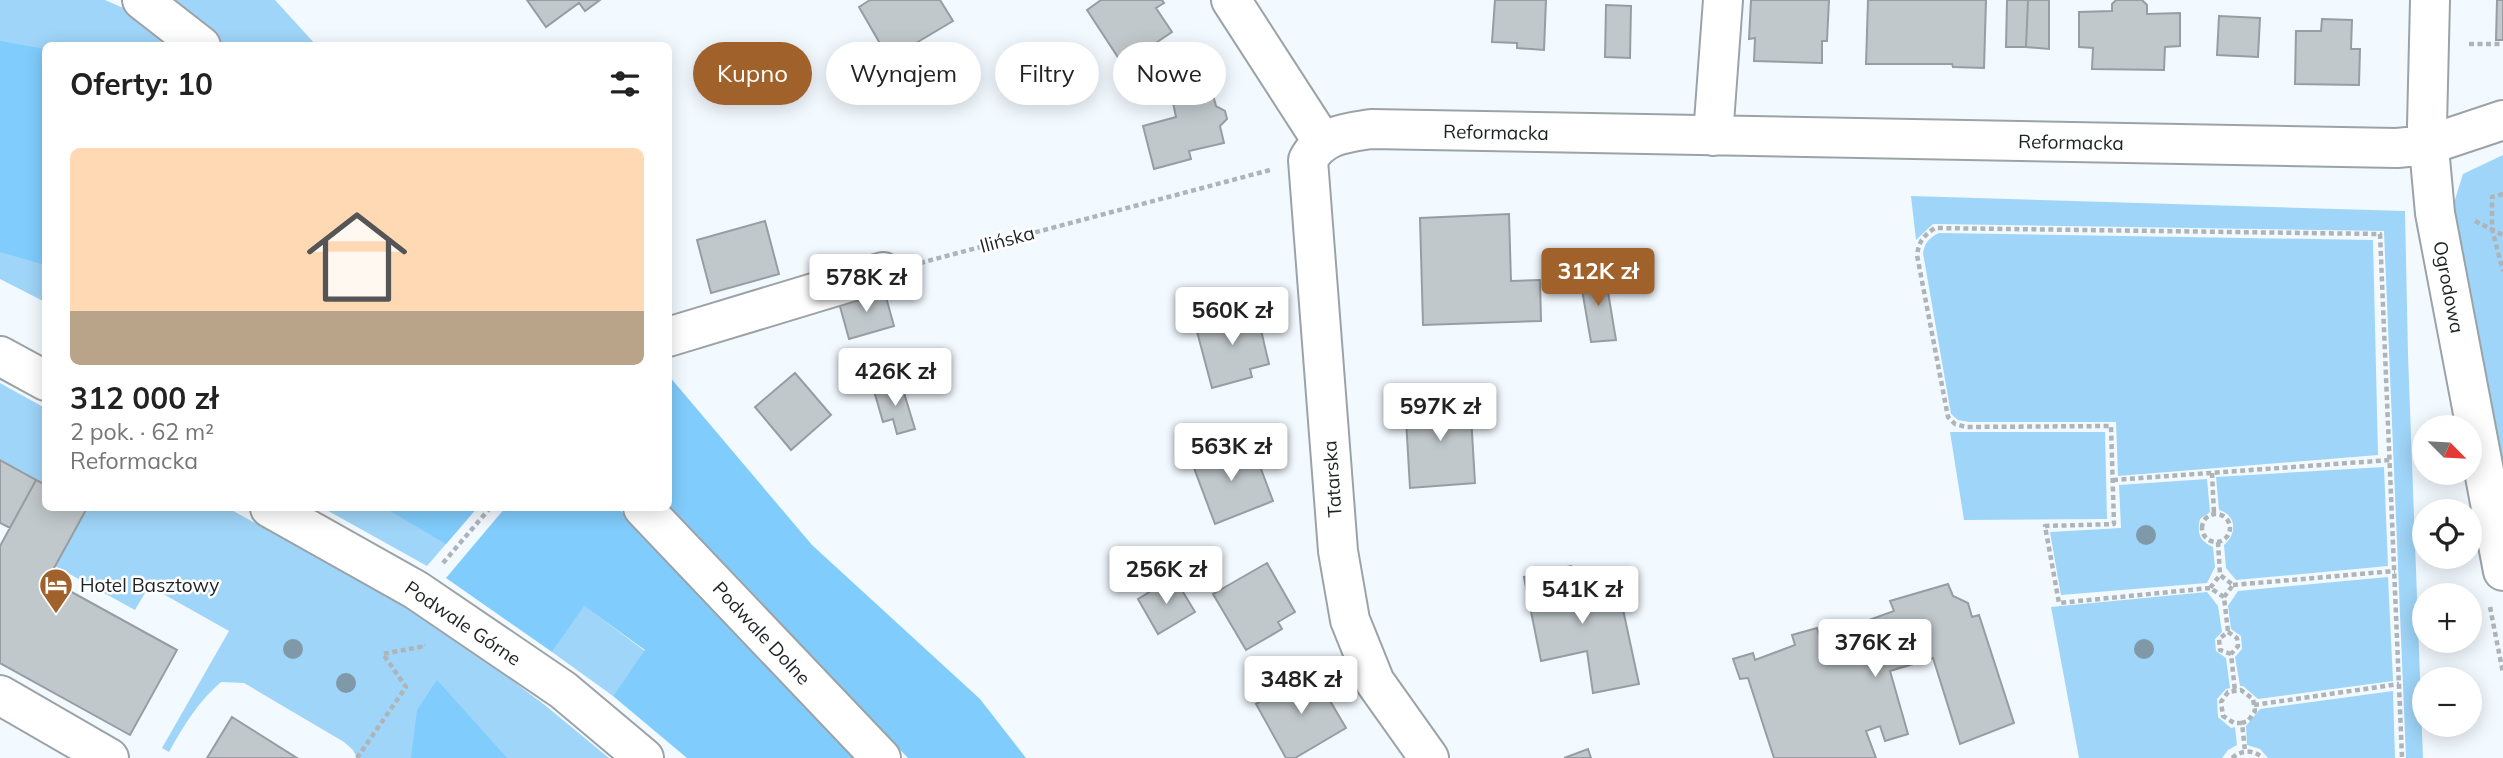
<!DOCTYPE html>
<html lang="pl">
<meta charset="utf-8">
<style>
body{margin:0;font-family:Mulish,sans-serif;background:#f6f6f6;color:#222;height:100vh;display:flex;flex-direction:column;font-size:26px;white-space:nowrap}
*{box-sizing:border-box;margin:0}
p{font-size:23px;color:#767676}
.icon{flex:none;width:38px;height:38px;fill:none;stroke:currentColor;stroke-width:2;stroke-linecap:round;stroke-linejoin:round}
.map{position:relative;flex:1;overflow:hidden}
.panel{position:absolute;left:42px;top:42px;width:630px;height:469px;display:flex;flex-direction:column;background:#fff;border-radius:10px;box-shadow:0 4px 18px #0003}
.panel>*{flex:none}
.banner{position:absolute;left:693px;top:42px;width:665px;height:63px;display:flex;gap:14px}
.needle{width:46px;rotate:114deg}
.fabs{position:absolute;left:2412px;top:415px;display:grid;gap:14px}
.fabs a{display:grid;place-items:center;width:70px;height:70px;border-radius:50%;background:#fff;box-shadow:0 4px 18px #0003;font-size:35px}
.price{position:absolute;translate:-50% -60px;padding:0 16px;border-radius:7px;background:#fff;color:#222;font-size:23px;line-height:46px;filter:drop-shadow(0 2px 4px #0008)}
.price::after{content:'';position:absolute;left:50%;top:42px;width:21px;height:16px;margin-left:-10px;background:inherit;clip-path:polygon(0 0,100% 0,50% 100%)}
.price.on{background:#a1612a;color:#fff}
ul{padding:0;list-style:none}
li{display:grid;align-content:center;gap:14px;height:371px;padding:0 28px}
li+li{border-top:2px solid #e0e0e0}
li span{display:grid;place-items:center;height:217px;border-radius:10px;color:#555}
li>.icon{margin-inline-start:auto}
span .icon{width:126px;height:126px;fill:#fffc;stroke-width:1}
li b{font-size:30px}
h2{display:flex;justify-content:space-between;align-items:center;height:84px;padding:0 28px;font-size:30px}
.pill{padding:0 24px;border-radius:32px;background:#fff;box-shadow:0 4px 18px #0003;font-size:24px;line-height:63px}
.pill.on{background:#a1612a;color:#fff}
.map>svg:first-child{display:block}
.green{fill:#9fd5f8}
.forest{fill:#80ccfc}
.building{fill:#c1c8cc;stroke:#979da2;stroke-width:2}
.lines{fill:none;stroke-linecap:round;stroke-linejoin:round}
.minor-casing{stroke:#9ca3a7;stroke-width:42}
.path{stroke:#aeb4b8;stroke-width:4.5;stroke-dasharray:5 3.5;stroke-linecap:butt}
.minor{stroke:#fff;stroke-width:38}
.tree{fill:#8099a9}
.labels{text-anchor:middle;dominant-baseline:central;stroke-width:5;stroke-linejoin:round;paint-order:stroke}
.street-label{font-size:19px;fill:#1f2224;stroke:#fff}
.poi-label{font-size:19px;fill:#1f2224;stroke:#fff;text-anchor:start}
</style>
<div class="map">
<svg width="2503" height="758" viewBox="0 0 2503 758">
<rect width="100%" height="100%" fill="#f3faff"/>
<path class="green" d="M0 0H105L146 18 178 45 46 46 45 302 0 279Z
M169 0H275L316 45H223Z
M2503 155V479L2452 209 2463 174Z
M1911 196 2405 211 2408 355 2423 758H2406L2384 231 1933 224 1916 240Z
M1939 233 2373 240 2378 455 2118 476 2116 422H1969L1958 420 1951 414 1923 253C1925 242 1929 238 1939 233Z
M0 383 45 408V485L0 460Z
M1950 432H2105L2107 519 1964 520Z
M2384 467 2388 566 2236 580 2226 568 2224 545C2237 534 2237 515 2219 510L2216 477Z
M2207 479 2210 512 2200 519C2197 533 2199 541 2213 547L2215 567 2207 583 2061 595 2050 532 2121 528 2119 485Z
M87 508H228L389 597 457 639 546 706 609 758H357L353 750 344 742 244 683 221 682C198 702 184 725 169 752L162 748 229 631 149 586 135 610 55 566Z
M323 508H477L427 566Z
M2388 577 2393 681 2258 699 2243 686H2240L2235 657 2242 649 2241 636 2231 629 2228 606 2238 591Z
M2207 592 2218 606 2222 632 2215 639 2216 651 2226 658 2230 688 2226 689 2217 699 2218 717 2231 728 2235 727 2237 745 2228 750 2222 758H2079L2051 607Z
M583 605 645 651 613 696 552 652Z
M2393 691 2395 758H2268L2260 749 2247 745 2246 726 2260 709Z"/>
<path class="forest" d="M0 41 45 49V265L0 252Z
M669 376 812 545 980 699 1026 758H908L666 508H668Z
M385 508H477L446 544Z
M505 508H618L858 758H687L613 696 645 650 584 606 552 652 446 578Z
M437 680 507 758H411L417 710Z"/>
<path class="building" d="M527 0H600L585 11 579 3 546 27Z
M870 0H940L953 21 889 59 859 7Z
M1101 0H1162L1164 3 1156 8 1172 32 1123 65 1087 10Z
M1495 0H1546L1544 50 1517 48V43L1492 42Z
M1751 0H1829L1827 41H1822V63L1754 61 1755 38 1749 39Z
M1868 0H1986L1984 68 1953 67 1952 64H1866Z
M2007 0H2028L2026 47H2006Z
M2028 0H2049V49L2026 47Z
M2116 0H2142L2147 5V14L2180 13V46L2165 47 2164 70 2092 69 2093 48 2079 47V12L2112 11V4Z
M2497 0H2503V40H2496Z
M1606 5 1631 6 1630 58 1605 57Z
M2219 16 2260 18 2258 57 2217 55Z
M2322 19 2352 20 2351 49H2360L2359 85 2295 84 2296 31H2321Z
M1209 80 1216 106 1225 111 1227 119 1220 126 1224 143 1189 151 1191 159 1154 169 1143 126 1176 117 1170 88Z
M1509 214 1511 281 1540 280 1541 321 1423 325 1420 218Z
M765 221 779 274 711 293 697 240Z
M1605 274 1616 340 1591 342 1580 278Z
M884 290 894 326 849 339 839 303Z
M1256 309 1269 364 1250 369 1252 377 1212 388 1195 324Z
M795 373 831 415 791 450 755 407Z
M901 383 915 429 897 434 893 419 883 422 874 391Z
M1470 399 1475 483 1410 488 1405 402Z
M1242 442 1251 464 1258 461 1273 501 1215 524 1191 460Z
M0 460 36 480 10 528 0 523Z
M36 480 46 485V508H87L48 579 177 650 130 735 0 663V546Z
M1267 563 1295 612 1278 622 1282 629 1246 650 1213 594Z
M1571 566 1621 600 1639 684 1593 693 1587 651 1541 661 1524 577Z
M1174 577 1195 612 1158 634 1138 599Z
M1948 584 1953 596 1968 603 1972 617 1979 615 2014 723 1960 744 1933 658 1890 671 1908 734 1885 741 1880 726 1866 731 1876 758H1774L1748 678 1740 679 1733 659 1753 653 1755 660 1795 645 1792 635 1817 628 1820 638 1894 611 1890 601Z
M1313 672 1346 728 1295 758H1286L1256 704Z
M232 717 297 758H207Z
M1588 749 1591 758H1564Z"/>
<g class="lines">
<g class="minor-casing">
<path id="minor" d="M142 0 201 46
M1231 0 1322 141
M2430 0 2427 126 2435 213 2503 571
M1713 136 1723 0
M668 337 883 272
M0 356 46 381
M270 508 416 590 563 690 644 758
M643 508 881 758
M0 695 109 758
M1429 758 1375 682 1350 620 1338 551 1308 160C1321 135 1345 133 1371 129L2397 148 2428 145 2503 120"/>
</g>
<path class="path" d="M2469 44H2503
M2503 194 2492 197V229L2503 271
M2475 221 2503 235
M920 263 1270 170
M2212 473 2214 514
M2113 480 2390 460
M2202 528a14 14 0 1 1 28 0a14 14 0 1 1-28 0Z
M2218 542 2220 575
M443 563 490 508
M2233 585 2395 571
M2210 588 2059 603 2045 526 2114 524 2111 426 1966 427 1955 424 1948 417 1917 255C1919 241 1923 236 1935 228L2380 234 2402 758
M2224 597 2210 588 2220 575 2233 585 2224 597 2228 632
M2490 607 2503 673
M2231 654 2220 650 2219 639 2228 632 2237 638 2238 646 2231 654 2235 691
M2254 705 2399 684
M2242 723H2234L2223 716 2221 702 2228 692 2241 690 2253 699 2255 711 2248 721 2242 723 2245 751
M357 758 406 687 383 654 425 646 424 645
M2232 758C2242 750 2253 749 2263 758"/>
<use href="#minor" class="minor"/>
</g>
<g class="tree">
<circle cx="2146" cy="535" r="10"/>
<circle cx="293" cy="649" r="10"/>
<circle cx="2144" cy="649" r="10"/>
<circle cx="346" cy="683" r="10"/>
</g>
<defs>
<g id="hotel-pin" transform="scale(1.75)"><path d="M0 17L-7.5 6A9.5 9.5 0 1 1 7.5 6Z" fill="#a1612a" stroke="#fff"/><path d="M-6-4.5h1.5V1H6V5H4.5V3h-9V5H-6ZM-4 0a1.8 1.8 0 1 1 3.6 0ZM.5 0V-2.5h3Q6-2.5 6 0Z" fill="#fff"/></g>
</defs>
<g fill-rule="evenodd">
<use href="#hotel-pin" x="56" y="585"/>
</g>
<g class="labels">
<g class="street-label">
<text transform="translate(1496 132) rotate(1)">Reformacka</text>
<text transform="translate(2071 142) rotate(1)">Reformacka</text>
<text transform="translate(1007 239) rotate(-15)">Ilińska</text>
<text transform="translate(2449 287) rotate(79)">Ogrodowa</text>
<text transform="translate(1332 479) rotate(-94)">Tatarska</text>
<text transform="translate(463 623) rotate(34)">Podwale Górne</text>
<text transform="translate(762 633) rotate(47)">Podwale Dolne</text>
</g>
<g class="poi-label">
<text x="80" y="585">Hotel Basztowy</text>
</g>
</g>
</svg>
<div class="fabs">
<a><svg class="needle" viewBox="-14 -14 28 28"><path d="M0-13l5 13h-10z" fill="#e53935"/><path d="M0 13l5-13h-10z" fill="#767676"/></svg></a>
<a><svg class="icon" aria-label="locate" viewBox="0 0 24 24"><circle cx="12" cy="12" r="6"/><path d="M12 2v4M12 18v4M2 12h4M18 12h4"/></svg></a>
<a>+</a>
<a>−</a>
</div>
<b class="price on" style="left:1598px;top:308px">312K zł</b>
<b class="price" style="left:866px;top:314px">578K zł</b>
<b class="price" style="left:1232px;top:347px">560K zł</b>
<b class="price" style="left:895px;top:408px">426K zł</b>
<b class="price" style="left:1440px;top:443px">597K zł</b>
<b class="price" style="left:1231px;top:483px">563K zł</b>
<b class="price" style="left:1166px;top:606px">256K zł</b>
<b class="price" style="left:1582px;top:626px">541K zł</b>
<b class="price" style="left:1875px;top:679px">376K zł</b>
<b class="price" style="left:1301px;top:716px">348K zł</b>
<div class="banner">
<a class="pill on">Kupno</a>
<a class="pill">Wynajem</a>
<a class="pill">Filtry</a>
<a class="pill">Nowe</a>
</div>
<section class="panel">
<h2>Oferty: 10<svg class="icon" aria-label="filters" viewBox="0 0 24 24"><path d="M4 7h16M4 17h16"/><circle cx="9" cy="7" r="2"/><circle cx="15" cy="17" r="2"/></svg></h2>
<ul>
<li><span style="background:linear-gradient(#ffd9b3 75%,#b9a48a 0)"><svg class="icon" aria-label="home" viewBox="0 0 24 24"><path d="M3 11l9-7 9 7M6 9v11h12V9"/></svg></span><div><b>312 000 zł</b><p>2 pok. · 62 m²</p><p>Reformacka</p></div></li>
</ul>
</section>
</div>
